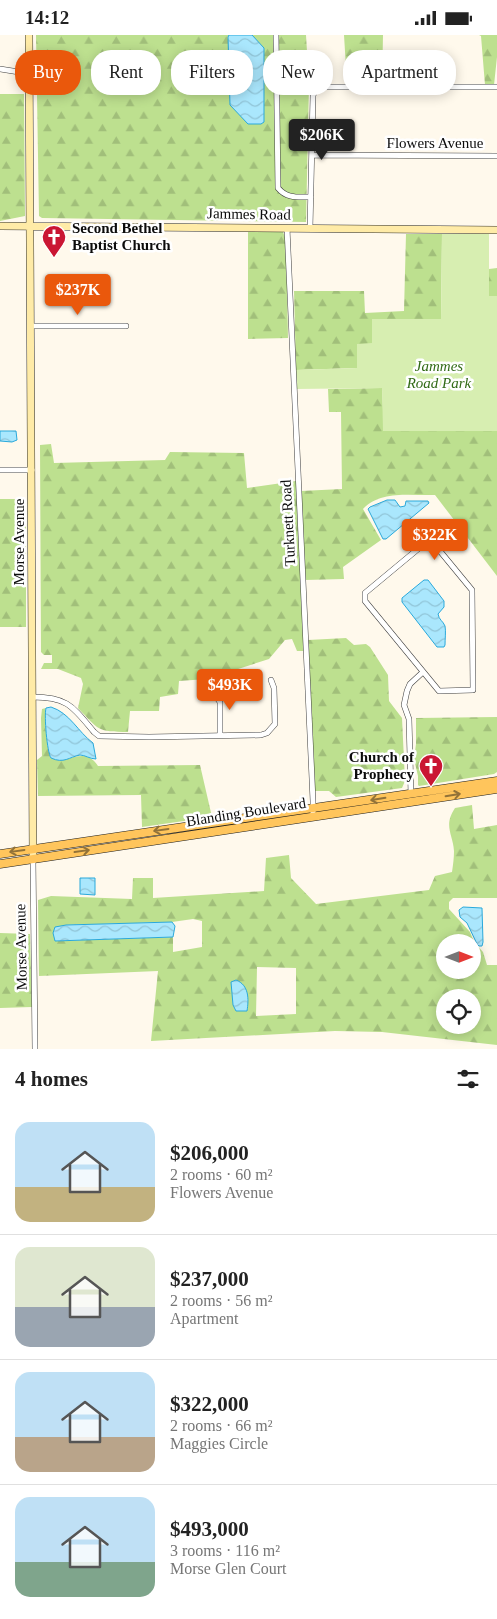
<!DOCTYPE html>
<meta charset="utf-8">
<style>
body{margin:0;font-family:Georgia,serif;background:#f2f2f2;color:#222;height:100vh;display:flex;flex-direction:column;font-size:19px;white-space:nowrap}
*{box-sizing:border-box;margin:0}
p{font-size:16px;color:#767676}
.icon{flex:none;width:28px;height:28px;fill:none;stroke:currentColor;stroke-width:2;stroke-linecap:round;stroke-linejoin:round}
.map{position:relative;height:1014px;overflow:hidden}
.side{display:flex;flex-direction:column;background:#fff;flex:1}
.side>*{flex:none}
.top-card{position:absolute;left:15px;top:15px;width:468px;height:45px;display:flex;gap:10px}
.needle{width:32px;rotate:90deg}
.tools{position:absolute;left:436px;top:899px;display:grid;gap:10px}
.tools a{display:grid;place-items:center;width:45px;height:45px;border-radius:50%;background:#fff;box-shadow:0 2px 12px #0003;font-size:25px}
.price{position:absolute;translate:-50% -42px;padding:0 11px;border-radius:5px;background:#ea580c;color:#fff;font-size:16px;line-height:32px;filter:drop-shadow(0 1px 2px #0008)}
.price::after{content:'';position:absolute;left:50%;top:30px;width:15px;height:11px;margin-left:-8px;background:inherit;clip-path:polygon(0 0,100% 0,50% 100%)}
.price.on{background:#222;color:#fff}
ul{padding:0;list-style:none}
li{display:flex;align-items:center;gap:15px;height:125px;padding:0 15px}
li+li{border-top:1px solid #e0e0e0}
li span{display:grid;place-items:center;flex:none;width:140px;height:100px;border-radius:15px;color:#555}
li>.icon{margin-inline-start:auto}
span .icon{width:60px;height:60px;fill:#fffc;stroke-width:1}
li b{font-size:21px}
h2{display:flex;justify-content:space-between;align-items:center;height:60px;padding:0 15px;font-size:21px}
.chip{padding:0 18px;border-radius:20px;background:#fff;box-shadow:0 2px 12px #0003;font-size:18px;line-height:45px}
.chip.on{background:#ea580c;color:#fff}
.status{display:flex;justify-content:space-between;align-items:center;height:35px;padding:0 25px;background:#fff;direction:ltr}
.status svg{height:14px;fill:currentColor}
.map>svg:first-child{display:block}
.forest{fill:url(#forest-firs);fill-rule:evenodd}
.park{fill:#d7eeb1}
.water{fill:url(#water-waves);stroke:#2aa9db}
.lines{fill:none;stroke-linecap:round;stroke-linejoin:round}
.street-casing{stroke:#3f3f3f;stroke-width:6}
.secondary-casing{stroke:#2e2e2e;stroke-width:8}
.primary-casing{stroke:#1d1d1d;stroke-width:9}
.street{stroke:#fff;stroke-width:5}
.secondary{stroke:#ffeba7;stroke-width:7}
.primary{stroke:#ffc55c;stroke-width:8}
.oneway{stroke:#927238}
.labels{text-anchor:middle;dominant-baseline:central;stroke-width:5;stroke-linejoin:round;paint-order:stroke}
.street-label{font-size:15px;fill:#0c0c0c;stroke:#fff}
.poi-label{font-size:15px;font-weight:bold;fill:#0c0c0c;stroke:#fff;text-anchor:start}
.park-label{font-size:15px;font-style:italic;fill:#316a16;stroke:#fff}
</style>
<div class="status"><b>14:12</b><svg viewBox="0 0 49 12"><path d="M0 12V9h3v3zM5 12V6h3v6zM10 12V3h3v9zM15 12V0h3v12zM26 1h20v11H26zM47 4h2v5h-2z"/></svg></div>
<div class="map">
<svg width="497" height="1014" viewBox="0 0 497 1014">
<defs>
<pattern id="forest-firs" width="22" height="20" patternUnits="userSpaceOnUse" patternTransform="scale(1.25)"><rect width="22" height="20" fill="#bde08f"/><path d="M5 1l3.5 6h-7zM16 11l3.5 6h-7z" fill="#a1bf7a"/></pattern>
<pattern id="water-waves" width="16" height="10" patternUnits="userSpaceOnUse" patternTransform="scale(1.25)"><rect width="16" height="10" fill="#aae7fd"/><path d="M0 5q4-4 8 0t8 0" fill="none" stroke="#91c5d8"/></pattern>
</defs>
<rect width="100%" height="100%" fill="#fff9ec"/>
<path class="forest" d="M36 0H306L309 50 306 187 42 183 39 181Z
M344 0H383L382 50 347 49Z
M479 0H497V22L494 50H485L481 1Z
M0 59H24L25 181 0 186Z
M248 197H283L286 205 288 303 248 304Z
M406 199H442L441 284H372V309H357V333L296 335 294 256H364L365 278 404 276Z
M497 233V261L489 262V234Z
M382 353 384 396H497V541L435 460C411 461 381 455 363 474L381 505 343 532 344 544 305 545 301 456 342 454 341 377H329L328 354Z
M51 409 54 428 165 425 170 417 244 418 247 453 296 446 304 616H297L292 604 285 605 269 624 207 644 179 646 178 659 160 662 159 676H130L128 697C97 697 99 695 78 673L83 649 81 643 58 634H41L44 628H52V620H44L41 617 40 410Z
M0 464H26V592H0Z
M346 603 354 610 366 609 370 612 388 640 389 666 402 683 405 746 402 753 336 762 329 756H315L308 605Z
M46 673C43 685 48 712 51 723 69 730 84 710 98 731L200 730 212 782 142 792 141 760 38 761 37 725 42 721 41 683 42 674Z
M497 682V737L494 739 419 751 418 750V741L414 724 416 709V683Z
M472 770 474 794 497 790V863H453L449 867V874L470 897 474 907 483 917 487 930H497V1010L382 997 335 996 151 1006 158 936 39 941 38 865 51 861 132 864 133 843H153V863L264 856 266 823 289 820 291 843 316 869 429 855 435 841 452 837C453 830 454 823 454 816 453 799 443 791 455 773ZM193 884 202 886V912L173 917V902L56 906 66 890 172 887ZM445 908H472V935H445ZM257 932 296 933V979L256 981ZM445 962H472V990H445Z
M0 898 30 899 32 972 0 973Z"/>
<path class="park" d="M442 199H489V261H497V396H383L382 353 296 354V335L357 333V309L372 308V284H441Z"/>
<path class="water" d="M229 0H252L264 13V87L261 89H248L230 70 228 2Z
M0 396H16L17 405 12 407 0 406Z
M387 465H395L400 472 405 471 406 466H428L429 468 386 504H383L368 474 370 472Z
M424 545H428L444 566V572L438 579C439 585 443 586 445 591 446 596 445 604 445 610L444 612H437L402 567V563Z
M51 672C70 678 78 697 93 708L96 724C90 724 85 720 80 720 69 722 64 729 51 723 47 717 44 681 46 673Z
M80 843H95V860L80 859Z
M463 872 482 873 483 907 482 911H479L477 909 467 888 460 882 459 875Z
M172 887 175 891 173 902 55 906 53 898 55 892 66 890Z
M236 945C249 950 249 964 247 976H236L233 970 231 947Z"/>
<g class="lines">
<g class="street-casing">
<path id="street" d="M276 0 278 153C287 164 298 162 311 162
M0 34 19 37 29 36
M312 120 497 121
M287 193 313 766V781
M310 193 313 61 315 54 321 52H497
M31 291H126
M0 435H32
M430 504 472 555 473 655 439 656 365 566V558Z
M215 660 220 667V700
M33 662C68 662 73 672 94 697L99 701 149 702 261 700 267 698 275 689 274 653 271 645
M411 759 409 684 404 670 407 656 410 649 423 637
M33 824 35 1014"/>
</g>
<g class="secondary-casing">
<path id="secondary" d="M29 0 33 824
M0 191 497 195"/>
</g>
<g class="primary-casing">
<path id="primary" d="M0 819 497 746
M0 829 497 754"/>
</g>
<use href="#street" class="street"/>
<use href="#secondary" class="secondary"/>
<use href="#primary" class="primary"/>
</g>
<defs><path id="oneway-shaft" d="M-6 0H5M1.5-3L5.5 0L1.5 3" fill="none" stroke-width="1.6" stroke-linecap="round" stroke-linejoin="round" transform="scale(1.25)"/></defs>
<g class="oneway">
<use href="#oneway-shaft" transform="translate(453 760) rotate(-9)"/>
<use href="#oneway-shaft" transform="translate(378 764) rotate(171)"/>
<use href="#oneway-shaft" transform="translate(161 795) rotate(172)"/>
<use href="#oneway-shaft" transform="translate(17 816) rotate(172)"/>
<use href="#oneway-shaft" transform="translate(82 816) rotate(-8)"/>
</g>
<defs>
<g id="church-pin" transform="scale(1.25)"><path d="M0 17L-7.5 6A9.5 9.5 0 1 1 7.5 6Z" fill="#ca1633" stroke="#fff"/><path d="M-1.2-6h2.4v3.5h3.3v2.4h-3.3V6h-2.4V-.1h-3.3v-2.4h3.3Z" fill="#fff"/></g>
</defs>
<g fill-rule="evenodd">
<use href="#church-pin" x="54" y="202"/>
<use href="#church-pin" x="431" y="731"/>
</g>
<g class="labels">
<g class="street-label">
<text x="435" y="108">Flowers Avenue</text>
<text transform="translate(249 179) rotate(1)">Jammes Road</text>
<text transform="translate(288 488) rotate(-93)">Turknett Road</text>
<text transform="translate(19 507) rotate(-90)">Morse Avenue</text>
<text transform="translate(246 777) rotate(-9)">Blanding Boulevard</text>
<text transform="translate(21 912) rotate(-91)">Morse Avenue</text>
</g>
<g class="poi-label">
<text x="72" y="193">Second Bethel<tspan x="72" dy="17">Baptist Church</tspan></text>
<text x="414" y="722" text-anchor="end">Church of<tspan x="414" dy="17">Prophecy</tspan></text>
</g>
<g class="park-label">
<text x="439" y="331">Jammes<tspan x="439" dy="17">Road Park</tspan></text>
</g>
</g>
</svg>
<div class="tools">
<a><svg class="needle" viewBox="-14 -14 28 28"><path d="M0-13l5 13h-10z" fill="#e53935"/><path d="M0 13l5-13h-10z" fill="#767676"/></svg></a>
<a><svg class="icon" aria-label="locate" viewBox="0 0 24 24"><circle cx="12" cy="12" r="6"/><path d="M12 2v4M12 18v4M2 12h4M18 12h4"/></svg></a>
</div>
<b class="price on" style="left:322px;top:126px">$206K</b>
<b class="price" style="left:78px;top:281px">$237K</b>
<b class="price" style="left:435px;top:526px">$322K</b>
<b class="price" style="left:230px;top:676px">$493K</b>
<div class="top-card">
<a class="chip on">Buy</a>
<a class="chip">Rent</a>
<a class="chip">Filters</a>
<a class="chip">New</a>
<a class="chip">Apartment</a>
</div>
</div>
<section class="side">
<h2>4 homes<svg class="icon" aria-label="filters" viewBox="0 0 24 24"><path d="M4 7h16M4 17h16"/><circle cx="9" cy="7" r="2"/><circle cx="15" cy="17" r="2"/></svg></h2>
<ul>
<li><span style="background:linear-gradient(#bfe0f5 65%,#c2b280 0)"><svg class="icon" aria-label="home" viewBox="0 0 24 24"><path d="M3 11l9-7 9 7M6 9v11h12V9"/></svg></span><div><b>$206,000</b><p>2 rooms · 60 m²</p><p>Flowers Avenue</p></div></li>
<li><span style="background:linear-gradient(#dfe7d0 60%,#9aa5b1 0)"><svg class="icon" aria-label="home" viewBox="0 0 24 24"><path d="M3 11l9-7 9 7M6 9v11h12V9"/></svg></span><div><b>$237,000</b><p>2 rooms · 56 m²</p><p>Apartment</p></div></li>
<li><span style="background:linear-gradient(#bfe0f5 65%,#b9a48a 0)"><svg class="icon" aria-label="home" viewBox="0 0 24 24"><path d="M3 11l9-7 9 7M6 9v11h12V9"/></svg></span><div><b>$322,000</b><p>2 rooms · 66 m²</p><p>Maggies Circle</p></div></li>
<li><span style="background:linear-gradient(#bfe0f5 65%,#7fa58c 0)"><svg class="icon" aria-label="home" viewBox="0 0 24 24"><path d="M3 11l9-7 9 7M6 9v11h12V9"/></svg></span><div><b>$493,000</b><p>3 rooms · 116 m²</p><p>Morse Glen Court</p></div></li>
</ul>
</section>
